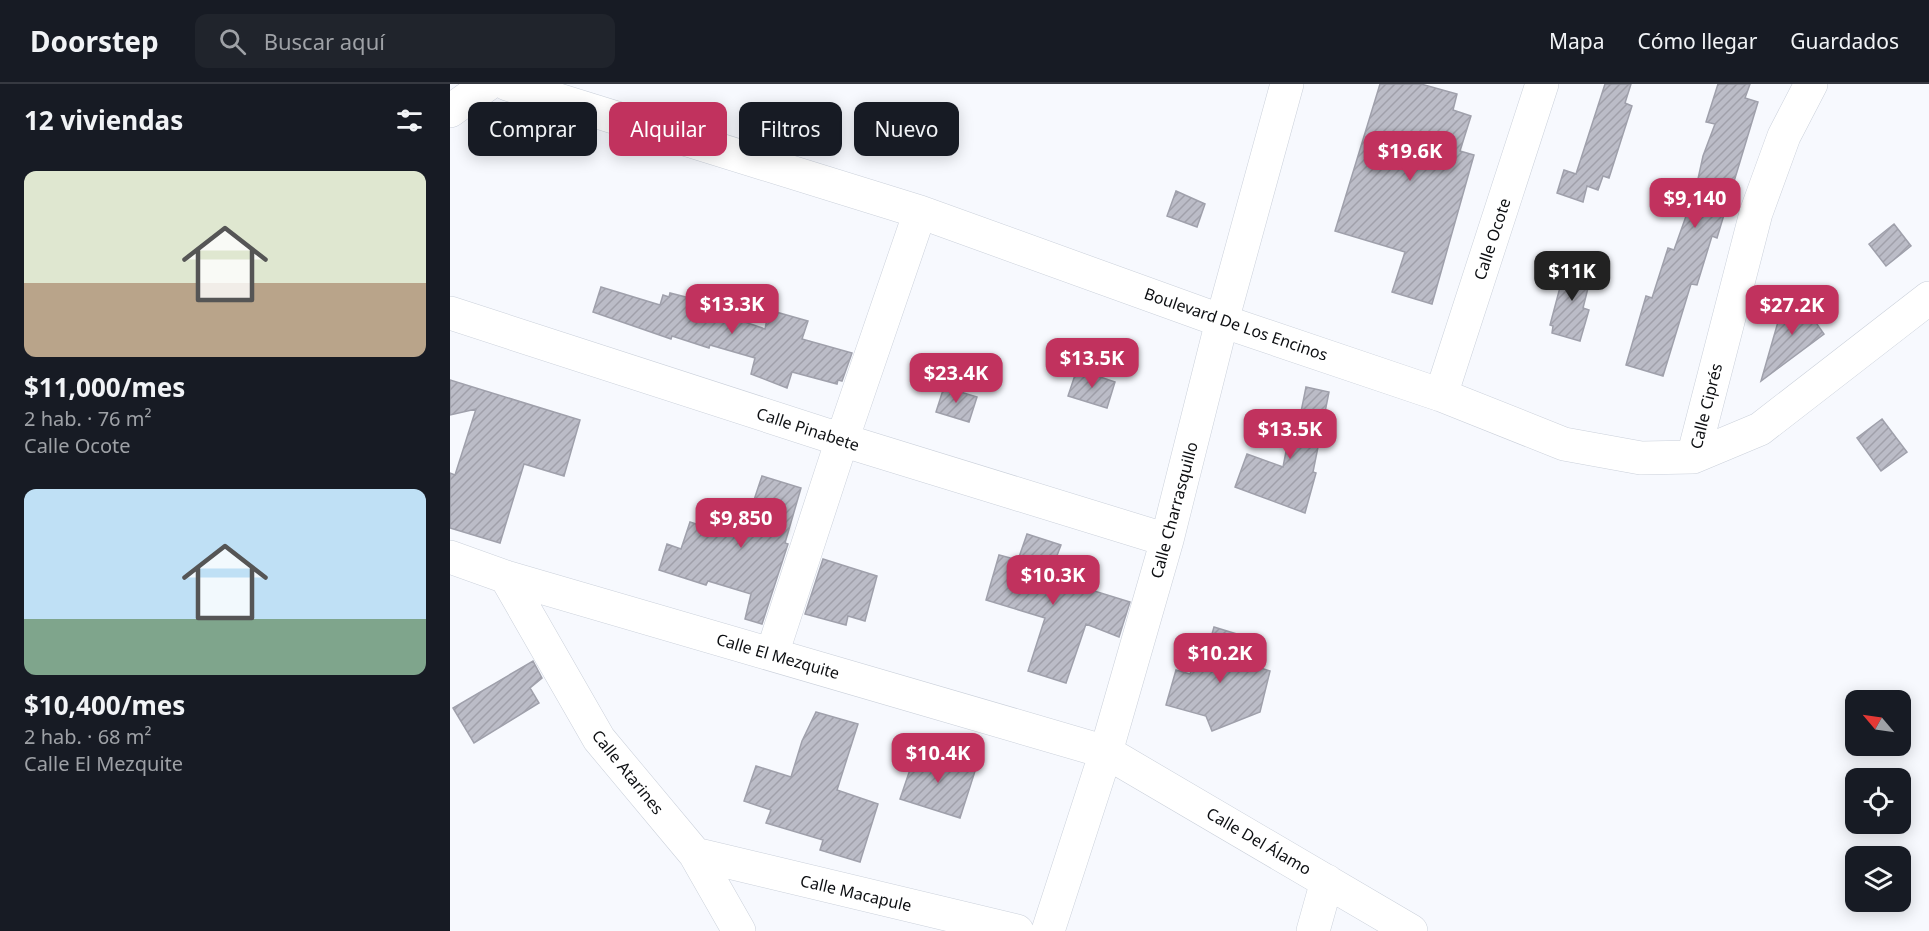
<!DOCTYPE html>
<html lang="es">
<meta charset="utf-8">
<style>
body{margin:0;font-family:"Noto Sans",sans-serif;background:#20242c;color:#f1f3f6;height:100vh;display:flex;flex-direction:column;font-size:22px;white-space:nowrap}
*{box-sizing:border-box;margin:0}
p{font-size:20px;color:#9ea1a6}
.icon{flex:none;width:33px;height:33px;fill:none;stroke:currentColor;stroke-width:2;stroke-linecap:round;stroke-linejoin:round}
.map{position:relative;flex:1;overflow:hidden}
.panel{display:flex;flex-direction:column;background:#171b24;width:450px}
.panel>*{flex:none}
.banner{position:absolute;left:18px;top:18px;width:570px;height:54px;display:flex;gap:12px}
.needle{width:39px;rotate:299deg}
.buttons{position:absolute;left:1395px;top:606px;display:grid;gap:12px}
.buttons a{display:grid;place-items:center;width:66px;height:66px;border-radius:12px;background:#171b24;box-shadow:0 3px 15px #0003;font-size:30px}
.price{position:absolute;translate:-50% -51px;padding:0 14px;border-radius:12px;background:#c1325e;color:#fff;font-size:20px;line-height:39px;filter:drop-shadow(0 2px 3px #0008)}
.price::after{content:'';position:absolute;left:50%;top:36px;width:18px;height:14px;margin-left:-9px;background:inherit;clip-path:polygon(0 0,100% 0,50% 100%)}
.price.current{background:#222;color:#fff}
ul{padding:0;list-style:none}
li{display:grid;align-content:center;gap:12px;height:318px;padding:0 24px}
li span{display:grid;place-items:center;height:186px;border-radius:12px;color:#555}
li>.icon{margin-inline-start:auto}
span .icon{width:108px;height:108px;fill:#fffc;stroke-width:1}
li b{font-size:26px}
h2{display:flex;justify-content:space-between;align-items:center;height:72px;padding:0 24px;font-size:26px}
.tag{padding:0 21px;border-radius:12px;background:#171b24;box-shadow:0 3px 15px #0003;font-size:21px;line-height:54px}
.tag.current{background:#c1325e;color:#fff}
header{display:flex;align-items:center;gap:36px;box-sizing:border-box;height:84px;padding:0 30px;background:#171b24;border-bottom:2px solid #363941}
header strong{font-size:28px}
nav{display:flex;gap:33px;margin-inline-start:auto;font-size:21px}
.search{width:420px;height:54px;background:#20242c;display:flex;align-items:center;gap:15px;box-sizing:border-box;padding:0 21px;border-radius:12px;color:#9ea1a6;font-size:22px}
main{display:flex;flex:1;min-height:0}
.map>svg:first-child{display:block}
.building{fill:url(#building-hatch);stroke:#9fa0ab;stroke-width:1.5}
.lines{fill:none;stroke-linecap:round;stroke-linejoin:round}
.minor-casing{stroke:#cbd1db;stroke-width:34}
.minor{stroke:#fff;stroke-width:33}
.labels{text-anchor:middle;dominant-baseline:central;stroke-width:5;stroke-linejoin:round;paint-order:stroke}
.street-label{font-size:16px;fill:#0d0f12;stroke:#fff}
</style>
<header>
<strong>Doorstep</strong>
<div class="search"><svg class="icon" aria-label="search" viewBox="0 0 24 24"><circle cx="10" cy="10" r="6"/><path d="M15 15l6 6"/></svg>Buscar aquí</div>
<nav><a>Mapa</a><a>Cómo llegar</a><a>Guardados</a></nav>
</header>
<main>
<section class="panel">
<h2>12 viviendas<svg class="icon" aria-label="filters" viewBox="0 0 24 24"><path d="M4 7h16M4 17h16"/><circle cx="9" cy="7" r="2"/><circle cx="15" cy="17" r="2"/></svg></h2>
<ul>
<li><span style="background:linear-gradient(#dfe7d0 60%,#b9a48a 0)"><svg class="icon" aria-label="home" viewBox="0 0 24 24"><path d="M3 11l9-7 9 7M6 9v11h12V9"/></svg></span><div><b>$11,000/mes</b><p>2 hab. · 76 m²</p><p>Calle Ocote</p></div></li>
<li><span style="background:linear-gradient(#bfe0f5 70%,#7fa58c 0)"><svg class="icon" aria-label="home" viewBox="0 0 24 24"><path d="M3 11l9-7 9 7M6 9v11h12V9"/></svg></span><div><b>$10,400/mes</b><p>2 hab. · 68 m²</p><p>Calle El Mezquite</p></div></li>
</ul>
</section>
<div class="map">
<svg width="1479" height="847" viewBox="0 0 1479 847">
<defs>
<pattern id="building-hatch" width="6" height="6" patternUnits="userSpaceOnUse" patternTransform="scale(1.5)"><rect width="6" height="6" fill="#bbbcc7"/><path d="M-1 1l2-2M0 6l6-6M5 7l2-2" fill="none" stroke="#a0a0aa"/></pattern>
</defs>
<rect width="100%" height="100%" fill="#f7f9fe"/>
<path class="building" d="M930 0H971L1007 10 1003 26 1021 32 1010 67 1024 71 982 220 942 208 955 168 885 147Z
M1155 0H1181L1175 19 1182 22 1159 94 1153 92 1148 106 1137 102 1133 118 1107 109 1114 86 1126 90Z
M1268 0H1300L1295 14 1308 18 1267 154 1262 152 1247 201 1241 200 1213 292 1176 281 1196 212 1202 214 1218 164 1224 166 1246 104 1253 72 1265 40 1256 38Z
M726 107 755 120 747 143 717 132Z
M1444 140 1461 162 1436 182 1419 160Z
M1117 177 1143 184 1133 224 1139 226 1130 257 1102 249 1103 242 1100 241Z
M151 203 210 221 213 211 219 213 220 209 271 222 269 229 315 245 319 226 358 237 352 255 402 269 392 297 388 296 387 300 342 288 337 304 301 290 305 274 260 261 259 264 222 252 221 255 143 228Z
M1348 213 1374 250 1311 297 1330 231Z
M627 285 665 298 657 324 618 312Z
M0 296 130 336 114 392 74 380 50 459 0 444V389L5 391 26 325 0 331Z
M494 303 527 313 519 338 486 328Z
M856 303 879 308 863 388 866 389 855 429 785 403 797 370 833 383 841 342 848 343Z
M1432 335 1457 368 1431 387 1407 354Z
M312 392 351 404 335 459 338 460 312 540 295 535 301 510 258 497 256 501 209 486 217 460 231 465 240 438 291 455Z
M577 450 611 461 600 490 641 504V506L680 518 669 553 636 540 616 599 578 587 595 534 536 516 549 471 568 476Z
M373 475 427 492 415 537 398 532 396 541 355 530Z
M764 543 787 550 783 564H786L783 575 820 587 810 628 762 647 756 632 716 621 726 586 740 590 752 554 760 557Z
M83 577 92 594 80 604 89 619 24 659 3 624Z
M366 628 408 640 387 706 428 720 410 778 370 766 373 756 316 739 321 726 294 717 306 682 341 693 352 657Z
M467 665 526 684 510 734 450 715Z"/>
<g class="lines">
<g class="minor-casing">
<path id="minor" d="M57 0 470 128 772 237 991 311 1114 360 1191 374 1243 373 1310 345 1479 214
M0 27 38 0
M0 229 392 356 717 456
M991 311 1092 0
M1243 373 1306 129 1334 52 1361 0
M0 473 56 493 656 668 961 847
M56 493 149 655 245 770 289 847
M322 570 392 356 470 128
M245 770 567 847
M598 847 656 668 717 456 772 237 837 0
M863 847 877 797"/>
</g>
<use href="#minor" class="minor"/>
</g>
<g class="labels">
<g class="street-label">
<text transform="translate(1042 155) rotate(-72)">Calle Ocote</text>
<text transform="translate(786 240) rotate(19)">Boulevard De Los Encinos</text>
<text transform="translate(1256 322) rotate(-76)">Calle Ciprés</text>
<text transform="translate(358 345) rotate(18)">Calle Pinabete</text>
<text transform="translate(724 426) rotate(-75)">Calle Charrasquillo</text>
<text transform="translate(328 572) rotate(16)">Calle El Mezquite</text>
<text transform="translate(178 688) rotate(51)">Calle Atarines</text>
<text transform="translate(809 757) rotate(30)">Calle Del Álamo</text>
<text transform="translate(406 809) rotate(13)">Calle Macapule</text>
</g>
</g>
</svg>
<div class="buttons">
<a><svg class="needle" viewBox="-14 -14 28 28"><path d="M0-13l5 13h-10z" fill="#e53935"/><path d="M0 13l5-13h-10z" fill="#9ea1a6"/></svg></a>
<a><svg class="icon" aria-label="locate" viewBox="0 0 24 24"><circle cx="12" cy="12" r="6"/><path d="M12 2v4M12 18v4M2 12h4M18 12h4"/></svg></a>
<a><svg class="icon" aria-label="layers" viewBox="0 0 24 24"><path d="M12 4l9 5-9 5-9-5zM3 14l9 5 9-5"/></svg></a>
</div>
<b class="price" style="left:960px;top:98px">$19.6K</b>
<b class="price" style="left:1245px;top:145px">$9,140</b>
<b class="price current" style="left:1122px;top:218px">$11K</b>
<b class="price" style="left:282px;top:251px">$13.3K</b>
<b class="price" style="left:1342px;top:252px">$27.2K</b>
<b class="price" style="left:642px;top:305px">$13.5K</b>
<b class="price" style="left:506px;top:320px">$23.4K</b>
<b class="price" style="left:840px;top:376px">$13.5K</b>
<b class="price" style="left:291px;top:465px">$9,850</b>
<b class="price" style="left:603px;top:522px">$10.3K</b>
<b class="price" style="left:770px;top:600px">$10.2K</b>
<b class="price" style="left:488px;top:700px">$10.4K</b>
<div class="banner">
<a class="tag">Comprar</a>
<a class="tag current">Alquilar</a>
<a class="tag">Filtros</a>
<a class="tag">Nuevo</a>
</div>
</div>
</main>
